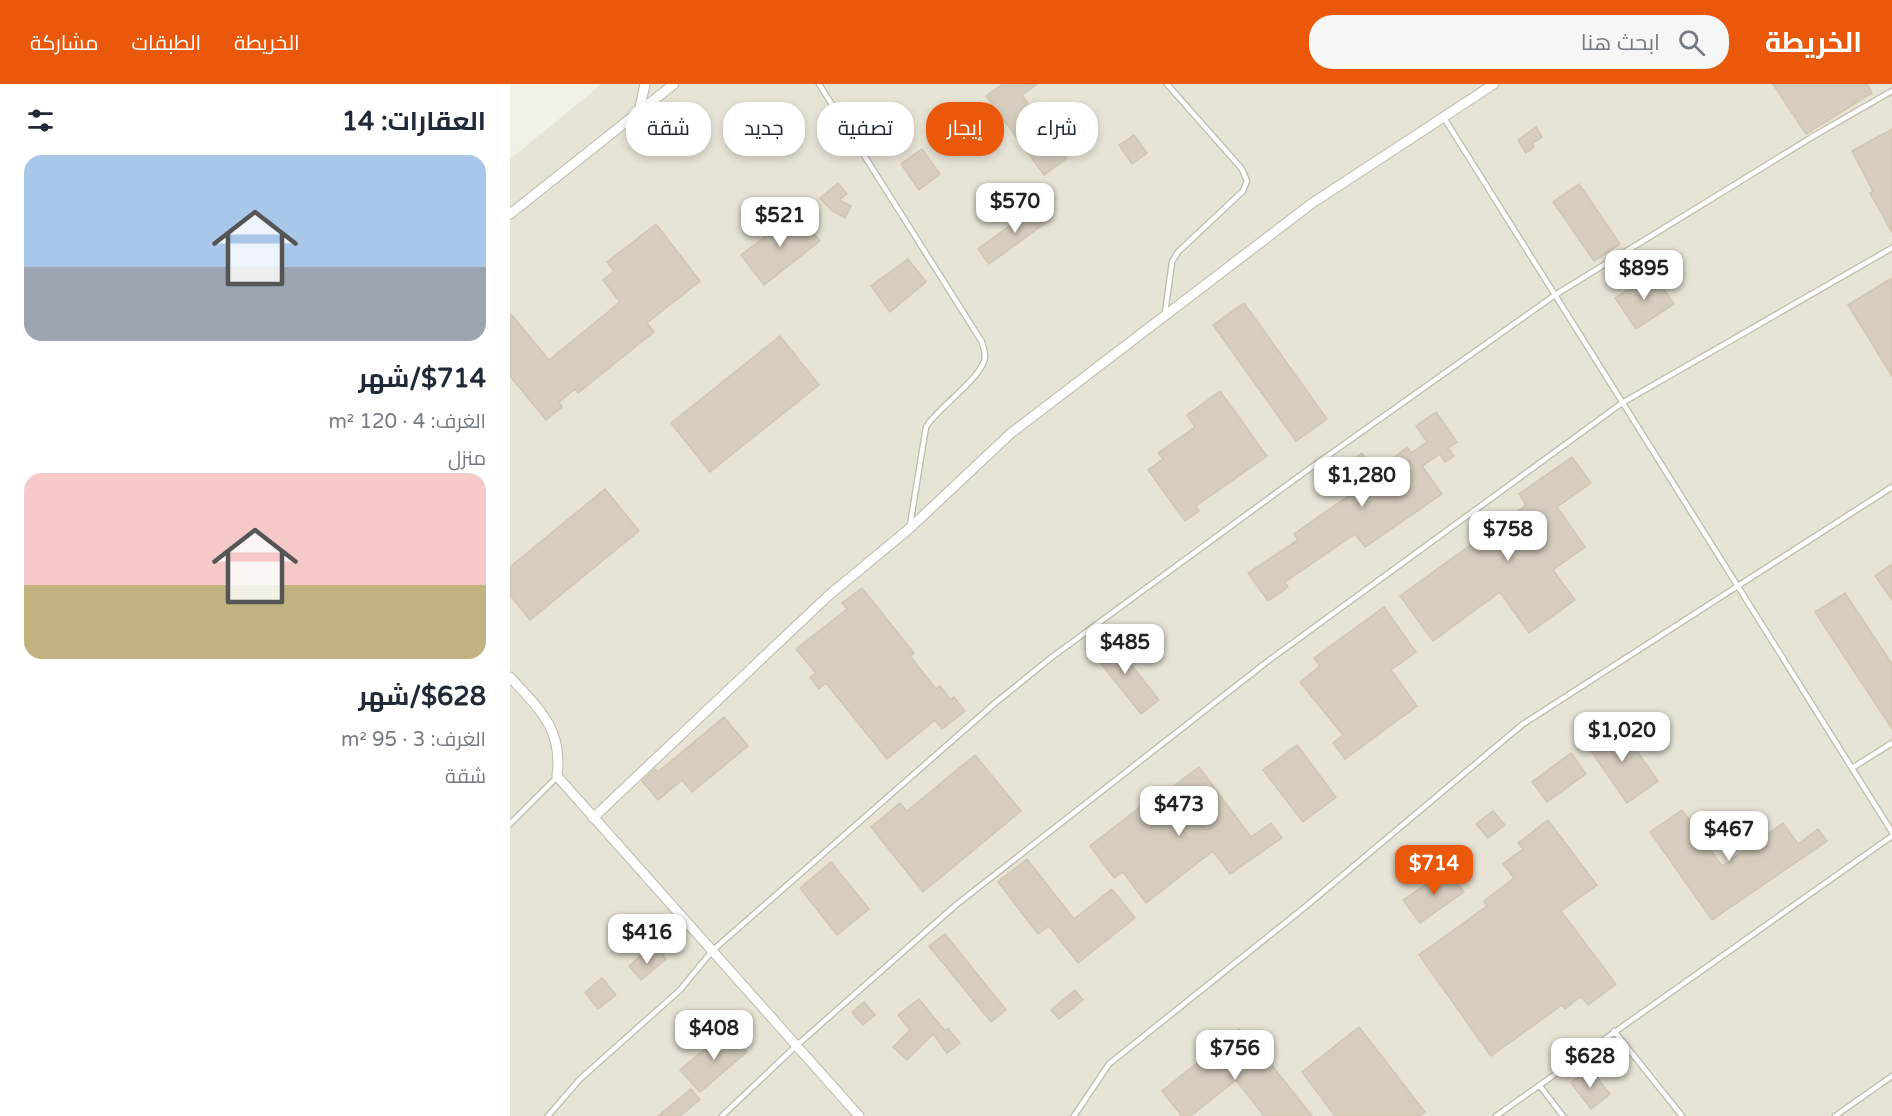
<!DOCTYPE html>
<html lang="ar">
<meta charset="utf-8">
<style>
body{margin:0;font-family:"Varela Round",Cairo,sans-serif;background:#f6f6f7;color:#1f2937;direction:rtl;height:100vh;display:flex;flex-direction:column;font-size:22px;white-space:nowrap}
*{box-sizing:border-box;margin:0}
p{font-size:20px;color:#747a83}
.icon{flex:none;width:33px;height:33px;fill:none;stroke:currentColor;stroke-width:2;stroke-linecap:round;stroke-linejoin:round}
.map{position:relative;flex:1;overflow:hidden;direction:ltr}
.drawer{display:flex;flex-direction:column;background:#fff;width:510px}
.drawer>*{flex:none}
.hud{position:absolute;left:18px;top:18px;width:570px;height:54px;direction:rtl;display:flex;gap:12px}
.price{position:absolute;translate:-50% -51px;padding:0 14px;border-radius:12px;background:#fff;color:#222;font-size:20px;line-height:39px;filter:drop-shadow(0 2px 3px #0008)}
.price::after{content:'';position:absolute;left:50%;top:36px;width:18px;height:14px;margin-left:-9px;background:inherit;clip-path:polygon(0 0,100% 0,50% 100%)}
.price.current{background:#ea580c;color:#fff}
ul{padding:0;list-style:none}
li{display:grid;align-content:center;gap:12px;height:318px;padding:0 24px}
li span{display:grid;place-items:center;height:186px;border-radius:18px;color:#555}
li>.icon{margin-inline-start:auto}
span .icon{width:108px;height:108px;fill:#fffc;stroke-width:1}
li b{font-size:26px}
h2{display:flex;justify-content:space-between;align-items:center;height:72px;padding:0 24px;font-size:26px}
.chip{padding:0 21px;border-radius:24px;background:#fff;box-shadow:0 3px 9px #0003;font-size:21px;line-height:54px}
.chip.current{background:#ea580c;color:#fff}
header{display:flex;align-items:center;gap:36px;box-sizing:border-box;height:84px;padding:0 30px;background:#ea580c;color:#fff}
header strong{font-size:28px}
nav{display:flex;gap:33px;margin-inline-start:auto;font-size:21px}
.search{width:420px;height:54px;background:#f6f6f7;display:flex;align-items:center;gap:15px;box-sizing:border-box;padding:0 21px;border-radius:24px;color:#747a83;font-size:22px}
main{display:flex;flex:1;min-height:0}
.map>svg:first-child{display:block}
.residential{fill:#e7e3d5}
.building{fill:#d5cdbd;stroke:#d0c6b0;stroke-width:1.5}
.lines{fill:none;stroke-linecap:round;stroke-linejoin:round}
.lane-casing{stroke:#bfb9aa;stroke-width:7}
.street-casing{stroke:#bfb9aa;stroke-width:11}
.lane{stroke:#fff;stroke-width:4.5}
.street{stroke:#fff;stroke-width:9}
</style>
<header>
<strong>الخريطة</strong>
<div class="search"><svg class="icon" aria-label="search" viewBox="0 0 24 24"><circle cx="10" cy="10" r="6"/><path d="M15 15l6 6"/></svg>ابحث هنا</div>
<nav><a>الخريطة</a><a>الطبقات</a><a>مشاركة</a></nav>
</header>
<main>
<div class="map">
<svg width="1382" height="1032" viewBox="0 0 1382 1032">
<rect width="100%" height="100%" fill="#f3f1e7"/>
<path class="residential" d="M92 0H1382V1032H0V75Z"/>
<path class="building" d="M493 0H527L512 11 557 74 534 91 476 12Z
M1263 0H1357L1362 9 1296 50Z
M1026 43 1032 53 1022 60 1024 63 1016 69 1008 56Z
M1382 45V148L1360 109 1363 107 1342 67Z
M624 51 637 69 622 80 609 61Z
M412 65 430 90 409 106 391 80Z
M328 99 337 110 329 116 341 122 335 134 321 126 310 114Z
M1069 100 1110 160 1084 177 1043 118Z
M531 119 542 134 479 180 468 165Z
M287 128 310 157 254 201 231 171Z
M146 140 190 197 137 239 144 248 68 309 65 305 49 318 52 323 36 336 0 292V229L39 276 110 218 93 196 104 187 97 178Z
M398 175 416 198 380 228 361 202Z
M1143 189 1164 220 1126 245 1105 214Z
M1382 194V292L1338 221Z
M734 219 817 335 786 357 703 241Z
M270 252 309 301 200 388 161 339Z
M710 307 757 372 686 422 689 427 675 437 638 386 653 375 648 369 685 343 677 331Z
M926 328 947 358 938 364 944 372 935 378 930 370 912 382 932 410 855 463 845 450 775 498 778 503 758 517 738 489 788 456 784 450 838 412 823 390 852 369 871 396 891 382 885 373 897 363 901 369 917 358 906 342Z
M1062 373 1081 399 1047 423 1075 463 1043 486 1065 516 1019 549 990 508 923 557 890 512 1016 421 1009 410Z
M95 405 129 447 20 536 0 511V483Z
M1382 480V516L1365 492Z
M352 504 404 569 400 572 426 605 430 602 441 616 444 613 455 627 432 645 425 636 377 675 316 599 309 605 300 593 306 589 286 565 337 525 332 519Z
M1335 509 1382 580V645L1305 528Z
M874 523 906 568 881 586 907 622 835 675 823 659 833 651 790 598 810 582 804 574Z
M599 552 649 616 631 630 581 567Z
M214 633 238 662 182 708 172 696 148 716 132 697 145 685 148 688Z
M1107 639 1148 697 1117 719 1076 660Z
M787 661 826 713 793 738 753 686Z
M1061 669 1076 690 1037 718 1022 698Z
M465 671 511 727 413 808 361 743 390 719 397 727Z
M689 683 741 753 761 739 772 754 720 790 703 767 636 819 613 788 604 794 580 762 652 706 654 709Z
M1172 726 1212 782 1273 739 1288 760 1308 745 1317 757 1202 836 1140 748Z
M983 727 995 741 978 754 966 740Z
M1038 736 1087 801 1051 827 1106 900 1078 921 1071 912 1055 925 1052 921 981 972 909 871 977 822 974 817 1004 794 993 780 1013 765 1008 759Z
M517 775 564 835 602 805 625 834 568 879 539 842 528 850 488 798Z
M321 778 359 825 327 851 290 804Z
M938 785 954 808 910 839 893 816Z
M435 850 496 926 481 938 419 862Z
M150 867 156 875 131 896 119 882 131 871 137 878Z
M92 894 106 911 88 925 75 908Z
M565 906 573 916 549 935 541 926Z
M409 915 435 947 438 944 450 959 437 969 423 950 397 976 383 963 400 946 388 931Z
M354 918 365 931 353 941 342 928Z
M849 943 915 1028 909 1032H825L792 988Z
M218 945 237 968 190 1008 170 986Z
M729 945 758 981 760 979 802 1032H754L726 996 681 1032H672L652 1007Z
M1080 984 1100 1010 1081 1025 1061 999Z
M181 1005 190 1016 170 1032H148Z"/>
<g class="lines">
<g class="lane-casing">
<path id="lane" d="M309 0 472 258C473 262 475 268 475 272 475 292 427 324 416 343L400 441
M934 34 1382 748
M655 229 662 178 668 168 733 107 737 97 732 85 657 0
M1342 684 1382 659
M0 740 47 693
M1104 947 1172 1032
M1030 1002 1053 1032
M38 1032 70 995 170 906 202 867 484 620 542 573 792 390 1045 211 1307 50 1382 7
M212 1032 286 962 446 821 758 577 1112 319 1382 164
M564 1032 599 980 795 823 1013 640 1382 403
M986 1032 1382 752
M1325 1032 1382 992"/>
</g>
<g class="street-casing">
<path id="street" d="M129 28 135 0
M0 130 164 0
M0 593C30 626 53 645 47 692L349 1032
M83 734 318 512 400 444 500 350 801 120 984 0"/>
</g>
<use href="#lane" class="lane"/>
<use href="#street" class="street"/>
</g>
</svg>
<b class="price" style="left:505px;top:150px">$570</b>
<b class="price" style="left:270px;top:164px">$521</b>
<b class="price" style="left:1134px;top:217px">$895</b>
<b class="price" style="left:852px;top:424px">$1,280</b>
<b class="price" style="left:998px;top:478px">$758</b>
<b class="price" style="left:615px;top:591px">$485</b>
<b class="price" style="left:1112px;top:679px">$1,020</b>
<b class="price" style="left:669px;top:753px">$473</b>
<b class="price" style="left:1219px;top:778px">$467</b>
<b class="price current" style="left:924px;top:812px">$714</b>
<b class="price" style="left:137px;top:881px">$416</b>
<b class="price" style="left:204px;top:977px">$408</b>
<b class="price" style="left:725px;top:997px">$756</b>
<b class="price" style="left:1080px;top:1005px">$628</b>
<div class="hud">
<a class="chip">شراء</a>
<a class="chip current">إيجار</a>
<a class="chip">تصفية</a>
<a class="chip">جديد</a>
<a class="chip">شقة</a>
</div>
</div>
<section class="drawer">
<h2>العقارات: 14<svg class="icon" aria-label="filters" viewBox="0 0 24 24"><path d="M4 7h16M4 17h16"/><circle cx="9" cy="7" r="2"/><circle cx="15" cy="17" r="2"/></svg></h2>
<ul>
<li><span style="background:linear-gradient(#a9c7e8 60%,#9aa5b1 0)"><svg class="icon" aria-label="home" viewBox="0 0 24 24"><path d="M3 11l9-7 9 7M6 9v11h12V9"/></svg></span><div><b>$714/شهر</b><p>الغرف: 4 · 120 m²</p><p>منزل</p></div></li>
<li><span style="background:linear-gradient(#f6c9c9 60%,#c2b280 0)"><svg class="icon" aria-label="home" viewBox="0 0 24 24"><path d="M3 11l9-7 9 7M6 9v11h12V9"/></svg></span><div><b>$628/شهر</b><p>الغرف: 3 · 95 m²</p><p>شقة</p></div></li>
</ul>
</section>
</main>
